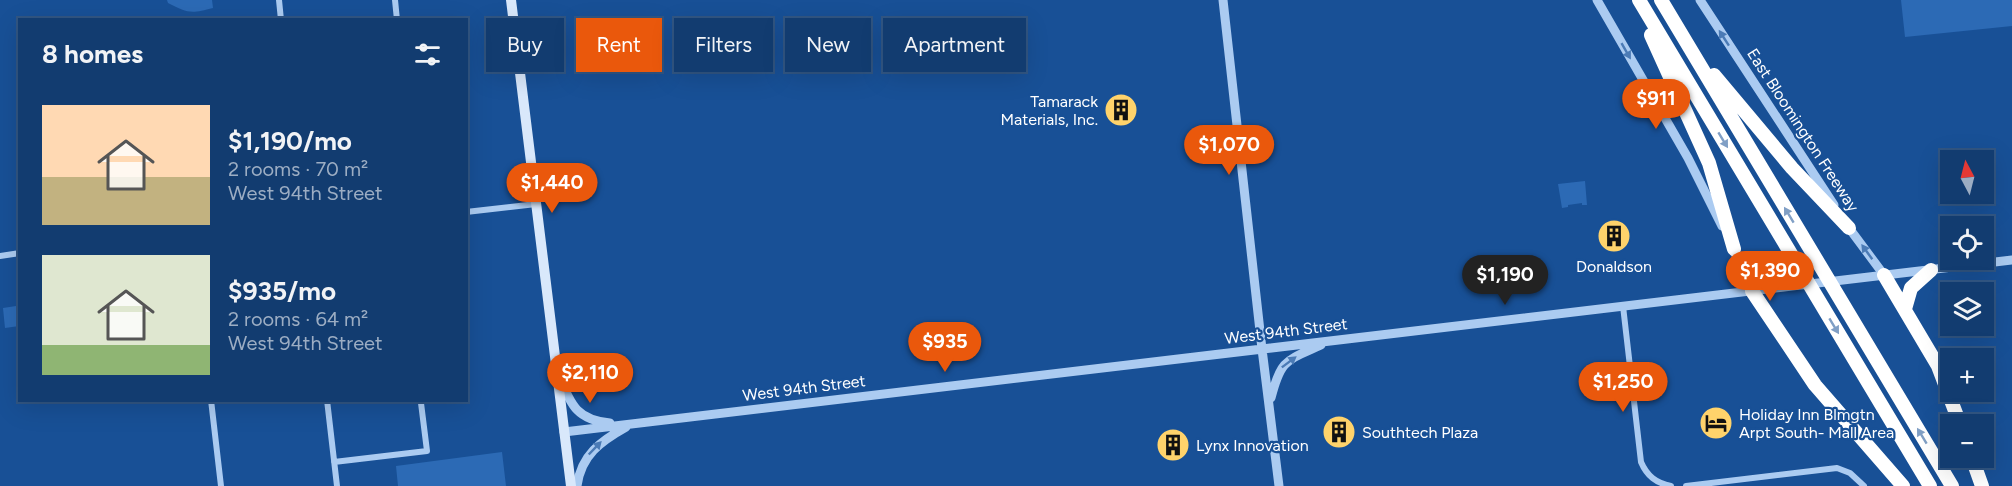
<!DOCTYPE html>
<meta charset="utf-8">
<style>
body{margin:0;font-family:Figtree,sans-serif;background:#1b4375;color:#f1f3f6;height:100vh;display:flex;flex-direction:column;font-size:22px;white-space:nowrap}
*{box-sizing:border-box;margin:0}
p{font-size:20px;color:#9cadc3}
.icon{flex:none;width:33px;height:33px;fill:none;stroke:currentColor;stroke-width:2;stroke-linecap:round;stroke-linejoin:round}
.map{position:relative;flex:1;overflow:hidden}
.details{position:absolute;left:18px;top:18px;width:450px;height:384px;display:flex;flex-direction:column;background:#123c70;border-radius:0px;box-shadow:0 6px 24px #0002,0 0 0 2px #315683}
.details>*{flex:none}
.banner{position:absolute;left:486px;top:18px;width:570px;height:54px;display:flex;gap:12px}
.needle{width:39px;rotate:353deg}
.buttons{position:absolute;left:1940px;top:150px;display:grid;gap:12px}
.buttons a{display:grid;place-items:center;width:54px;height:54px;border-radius:0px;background:#123c70;box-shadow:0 6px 24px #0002,0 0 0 2px #315683;font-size:30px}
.price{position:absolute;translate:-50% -51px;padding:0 14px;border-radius:21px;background:#ea580c;color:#fff;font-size:20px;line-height:39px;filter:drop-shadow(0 2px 3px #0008)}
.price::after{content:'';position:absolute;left:50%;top:36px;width:18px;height:14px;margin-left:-9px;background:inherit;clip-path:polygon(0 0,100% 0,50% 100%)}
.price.on{background:#222;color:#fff}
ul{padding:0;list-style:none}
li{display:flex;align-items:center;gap:18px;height:150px;padding:0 24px}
li span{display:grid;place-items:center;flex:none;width:168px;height:120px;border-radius:0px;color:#555}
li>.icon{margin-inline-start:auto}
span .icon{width:72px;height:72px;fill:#fffc;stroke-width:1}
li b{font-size:26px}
h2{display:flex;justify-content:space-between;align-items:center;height:72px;padding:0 24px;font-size:26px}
.chip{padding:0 21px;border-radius:0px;background:#123c70;box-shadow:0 6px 24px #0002,0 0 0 2px #315683;font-size:21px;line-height:54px}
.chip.on{background:#ea580c;color:#fff}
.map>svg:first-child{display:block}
.green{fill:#2c6ab5}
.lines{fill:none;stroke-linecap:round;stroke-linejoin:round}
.minor{stroke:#abcbf1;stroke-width:6}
.tertiary{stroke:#abcbf1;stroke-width:9}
.secondary{stroke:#d9e8fb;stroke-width:10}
.motorway{stroke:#fff;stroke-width:14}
.oneway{fill:#4b7bb6}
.oneway2{fill:#809fc5}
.labels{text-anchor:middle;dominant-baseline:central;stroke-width:4.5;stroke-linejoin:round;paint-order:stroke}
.poi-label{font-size:16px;fill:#fff;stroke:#185096;text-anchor:start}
.street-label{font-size:16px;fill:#fff;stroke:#185096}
</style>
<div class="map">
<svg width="2012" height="486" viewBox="0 0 2012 486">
<rect width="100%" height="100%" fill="#185096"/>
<path class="green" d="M167 0H212L213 8C191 14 187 13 168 3Z
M1901 0H2012V26L1905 37Z
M1585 181 1587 205H1582V203L1568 205V207L1562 208 1558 184Z
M16 306 19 326 5 328 3 308Z
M502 452 506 486H398L396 466Z"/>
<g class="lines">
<path class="minor" d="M279 0 281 20
M395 0 397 20
M466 212 536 204
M0 256 20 253
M1623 306 1641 462C1647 476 1656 483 1671 486
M211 400 221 486
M327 400 337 486
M334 462 427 451 421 403
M1686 486 1837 468 1850 473 1864 486"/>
<path class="tertiary" d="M1223 0 1262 349 1279 486
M1597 0 1688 158 1722 226
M1700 0 1834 205
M1846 224 1884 275
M1731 244 1752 291
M560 378C571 406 578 420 610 423
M1271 398C1281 359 1286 361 1321 345
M564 432 2012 260
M577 486C581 455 601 441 626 427"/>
<path class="secondary" d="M511 0 571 486"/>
<path class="motorway" d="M1639 0 1930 486
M1661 0 1952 486
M1651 35 1709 163 1734 249
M1714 75 1792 168 1849 228
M1884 275 1938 366 1960 424
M1752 291 1815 385 1903 486
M1905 309 1911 288 1931 270
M1972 458 1982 486"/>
</g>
<defs><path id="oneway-solid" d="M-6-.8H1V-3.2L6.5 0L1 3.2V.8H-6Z" transform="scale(1.5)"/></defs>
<g class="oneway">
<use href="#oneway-solid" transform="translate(1724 38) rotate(-123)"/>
<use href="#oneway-solid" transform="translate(1626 51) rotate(60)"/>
<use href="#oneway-solid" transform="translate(1867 252) rotate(-126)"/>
<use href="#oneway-solid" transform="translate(1289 362) rotate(-37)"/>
<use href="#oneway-solid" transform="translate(595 448) rotate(-46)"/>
</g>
<g class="oneway2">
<use href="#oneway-solid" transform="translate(1723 140) rotate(59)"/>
<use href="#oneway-solid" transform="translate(1789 215) rotate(-121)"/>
<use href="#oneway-solid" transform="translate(1834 326) rotate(59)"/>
<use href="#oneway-solid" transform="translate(1922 436) rotate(-121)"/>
</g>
<defs>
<g id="building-disc" transform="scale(1.725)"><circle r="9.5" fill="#ffd36b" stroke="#185096"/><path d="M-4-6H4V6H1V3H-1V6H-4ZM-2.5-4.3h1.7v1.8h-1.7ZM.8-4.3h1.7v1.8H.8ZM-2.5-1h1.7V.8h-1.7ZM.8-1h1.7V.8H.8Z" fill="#111"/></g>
<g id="hotel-disc" transform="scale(1.725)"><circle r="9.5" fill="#ffd36b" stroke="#185096"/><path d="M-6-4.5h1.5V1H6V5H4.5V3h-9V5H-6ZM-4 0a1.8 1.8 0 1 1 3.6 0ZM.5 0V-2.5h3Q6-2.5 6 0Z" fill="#111"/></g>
</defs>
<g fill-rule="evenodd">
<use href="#building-disc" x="1121" y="110"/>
<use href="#building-disc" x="1614" y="236"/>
<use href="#hotel-disc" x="1716" y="423"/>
<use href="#building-disc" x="1339" y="432"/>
<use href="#building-disc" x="1173" y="445"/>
</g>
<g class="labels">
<g class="poi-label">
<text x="1098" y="101" text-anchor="end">Tamarack<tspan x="1098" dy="18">Materials, Inc.</tspan></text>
<text x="1614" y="266" text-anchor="middle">Donaldson</text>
<text x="1739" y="414">Holiday Inn Blmgtn<tspan x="1739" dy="18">Arpt South- Mall Area</tspan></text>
<text x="1362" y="432">Southtech Plaza</text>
<text x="1196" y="445">Lynx Innovation</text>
</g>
<g class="street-label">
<text transform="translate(1803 130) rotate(57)">East Bloomington Freeway</text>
<text transform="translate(1286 331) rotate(-7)">West 94th Street</text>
<text transform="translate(804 388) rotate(-7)">West 94th Street</text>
</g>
</g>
</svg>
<div class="buttons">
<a><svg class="needle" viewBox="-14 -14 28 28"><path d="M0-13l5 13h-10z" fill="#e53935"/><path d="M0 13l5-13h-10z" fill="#9cadc3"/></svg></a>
<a><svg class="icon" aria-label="locate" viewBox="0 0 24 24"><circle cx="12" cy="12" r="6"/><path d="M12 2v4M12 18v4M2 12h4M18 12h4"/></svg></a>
<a><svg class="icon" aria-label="layers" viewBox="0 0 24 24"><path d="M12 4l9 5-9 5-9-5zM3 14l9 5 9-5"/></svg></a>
<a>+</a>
<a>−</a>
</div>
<b class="price" style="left:1656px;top:130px">$911</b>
<b class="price" style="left:1229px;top:176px">$1,070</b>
<b class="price" style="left:552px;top:214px">$1,440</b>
<b class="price" style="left:1770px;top:302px">$1,390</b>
<b class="price on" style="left:1505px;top:306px">$1,190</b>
<b class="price" style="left:945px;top:373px">$935</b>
<b class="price" style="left:590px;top:404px">$2,110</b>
<b class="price" style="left:1623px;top:413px">$1,250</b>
<div class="banner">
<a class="chip">Buy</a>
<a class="chip on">Rent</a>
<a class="chip">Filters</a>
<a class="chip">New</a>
<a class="chip">Apartment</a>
</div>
<section class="details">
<h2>8 homes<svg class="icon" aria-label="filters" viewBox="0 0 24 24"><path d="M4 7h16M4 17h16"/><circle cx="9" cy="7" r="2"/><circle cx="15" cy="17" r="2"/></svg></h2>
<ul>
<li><span style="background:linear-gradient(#ffd9b3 60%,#c2b280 0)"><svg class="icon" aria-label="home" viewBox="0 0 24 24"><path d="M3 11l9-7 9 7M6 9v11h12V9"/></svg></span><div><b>$1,190/mo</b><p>2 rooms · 70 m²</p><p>West 94th Street</p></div></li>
<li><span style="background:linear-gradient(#dfe7d0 75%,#8fb573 0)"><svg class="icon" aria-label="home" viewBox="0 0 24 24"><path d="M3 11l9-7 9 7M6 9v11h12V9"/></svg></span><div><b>$935/mo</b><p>2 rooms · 64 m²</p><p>West 94th Street</p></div></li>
</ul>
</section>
</div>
